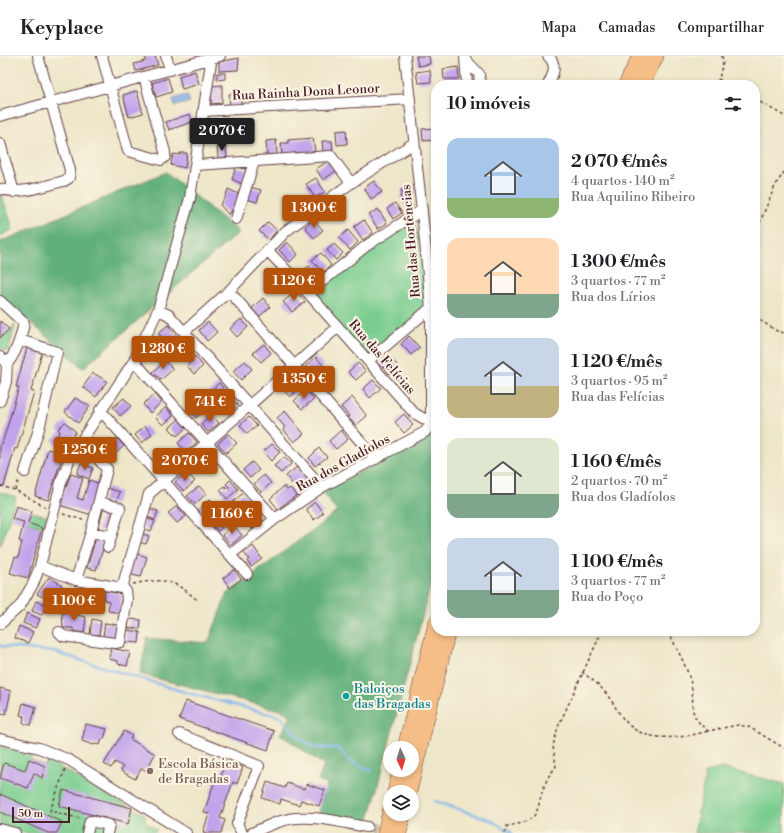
<!DOCTYPE html>
<html lang="pt">
<meta charset="utf-8">
<style>
body{margin:0;font-family:"Libre Bodoni",serif;background:#f6f6f6;color:#202124;height:100vh;display:flex;flex-direction:column;font-size:15px;white-space:nowrap}
*{box-sizing:border-box;margin:0}
p{font-size:13px;color:#757577}
.icon{flex:none;width:22px;height:22px;fill:none;stroke:currentColor;stroke-width:2;stroke-linecap:round;stroke-linejoin:round}
.map{position:relative;flex:1;overflow:hidden}
.drawer{position:absolute;left:431px;top:24px;width:329px;height:556px;display:flex;flex-direction:column;background:#fff;border-radius:16px;box-shadow:0 2px 6px #0003}
.drawer>*{flex:none}
.needle{width:26px;rotate:176deg}
.fabs{position:absolute;left:383px;top:685px;display:grid;gap:8px}
.fabs a{display:grid;place-items:center;width:36px;height:36px;border-radius:50%;background:#fff;box-shadow:0 2px 6px #0003;font-size:20px}
.scale{position:absolute;left:12px;bottom:10px;width:58px;box-sizing:border-box;padding-left:4px;border:2px solid #4a1f2b;border-top:0;font-size:11px;line-height:14px;white-space:nowrap;color:#4a1f2b;-webkit-text-stroke:3px #fcf5e5;paint-order:stroke}
.price{position:absolute;translate:-50% -34px;padding:0 9px;border-radius:4px;background:#b45309;color:#fff;font-size:13px;line-height:26px;filter:drop-shadow(0 1px 2px #0008)}
.price::after{content:'';position:absolute;left:50%;top:24px;width:12px;height:9px;margin-left:-6px;background:inherit;clip-path:polygon(0 0,100% 0,50% 100%)}
.price.on{background:#222;color:#fff}
ul{padding:0;list-style:none}
li{display:flex;align-items:center;gap:12px;height:100px;padding:0 16px}
li span{display:grid;place-items:center;flex:none;width:112px;height:80px;border-radius:12px;color:#555}
li>.icon{margin-inline-start:auto}
span .icon{width:48px;height:48px;fill:#fffc;stroke-width:1}
li b{font-size:17px}
h2{display:flex;justify-content:space-between;align-items:center;height:48px;padding:0 16px;font-size:17px}
header{display:flex;align-items:center;gap:24px;box-sizing:border-box;height:56px;padding:0 20px;background:#fff;border-bottom:1px solid #e0e0e0}
header strong{font-size:19px}
nav{display:flex;gap:22px;margin-inline-start:auto;font-size:14px}
.map>svg:first-child{display:block}
.green{fill:#79cc8e;stroke:#62765c}
.forest{fill:#62b079;stroke:#566852}
.water{fill:#7db2eb;stroke:#64688b}
.lines{fill:none;stroke-linecap:round;stroke-linejoin:round}
.stream{stroke:#7db2eb;stroke-width:2.5}
.building{fill:#bfa2ec}
.minor-tunnel{stroke:#ccbea9;stroke-width:10;stroke-dasharray:10 5;stroke-linecap:butt}
.minor-casing{stroke:#623d43;stroke-width:12}
.highway-casing{stroke:#623d43;stroke-width:16}
.path{stroke:#623d43;stroke-width:1.5;stroke-dasharray:3 3;stroke-linecap:butt}
.minor{stroke:#fff;stroke-width:10}
.highway{stroke:#f6be87;stroke-width:15}
.culture-dot{fill:#0f9aa8;stroke:#fcf5e5;stroke-width:1.5}
.education-dot{fill:#8d6e63;stroke:#fcf5e5;stroke-width:1.5}
.labels{text-anchor:middle;dominant-baseline:central;stroke-width:4;stroke-linejoin:round;paint-order:stroke}
.street-label{font-size:13px;fill:#4a1f2b;stroke:#fcf5e5}
.culture-label{font-size:13px;fill:#0d838f;stroke:#fcf5e5;text-anchor:start}
.education-label{font-size:13px;fill:#785e54;stroke:#fcf5e5;text-anchor:start}
</style>
<header>
<strong>Keyplace</strong>
<nav><a>Mapa</a><a>Camadas</a><a>Compartilhar</a></nav>
</header>
<div class="map">
<svg width="784" height="777" viewBox="0 0 784 777">
<rect width="100%" height="100%" fill="#fcf5e5"/>
<filter id="ink" filterUnits="userSpaceOnUse"><feTurbulence type="fractalNoise" baseFrequency=".025" numOctaves="2"/><feDisplacementMap in="SourceGraphic" scale="8" xChannelSelector="R" yChannelSelector="G"/><feConvolveMatrix kernelMatrix="1 2 1 2 8 2 1 2 1" color-interpolation-filters="sRGB"/></filter>
<filter id="wash" filterUnits="userSpaceOnUse"><feTurbulence type="fractalNoise" baseFrequency=".012" numOctaves="4" result="noise"/><feDisplacementMap in="SourceGraphic" scale="16" xChannelSelector="R" yChannelSelector="G"/><feGaussianBlur stdDeviation="0.9" result="paint"/><feColorMatrix in="noise" values="0 0 0 0 0 0 0 0 0 0 0 0 0 0 0 0 0 1.4 0 .05"/><feComposite in="paint" operator="in"/></filter>
<g filter="url(#wash)">
<rect width="100%" height="100%" fill="#ede6c8"/>
<path class="green" d="M0 133 13 173 0 180Z
M413 159 433 250 366 301 308 237Z
M15 269 9 293 6 295 0 292V285Z
M0 436 16 441 1 489H0Z
M31 456 47 460 43 471 28 467Z
M0 691 32 698 30 703 45 710 47 704 139 756 145 758V766L157 774 153 777H13L0 774Z
M722 712 784 728V777H694L706 716Z"/>
<path class="forest" d="M166 116 239 176 83 312 0 240V186Z
M436 377V508L367 771 317 762 327 728 318 725 324 709 280 678 291 660 283 655 140 618 147 582 208 587 227 538 337 456 322 435Z"/>
<path class="water" d="M187 39 190 46 175 50 173 43Z"/>
<g class="lines">
<path class="stream" d="M0 590 54 596 188 637 281 661 298 681 315 692H338L351 706 372 715
M434 745 491 764 512 777"/>
</g>
<g id="blocks">
<path class="building" d="M145 0H155L158 9 136 15 134 8 146 5Z
M416 0H429L430 8 418 10Z
M239 2 238 14 219 15V6Z
M458 11 459 23H444L443 13Z
M430 14 431 26 418 27 416 16Z
M195 15 199 28 182 33 179 20Z
M217 17H225V23L217 24Z
M168 22 172 36 156 41 152 27Z
M222 29V47L211 48 212 30Z
M137 35 143 57 129 61 123 39Z
M241 37V48L230 49 229 38Z
M190 58 192 66 169 74 166 66Z
M436 72V84L423 85 422 73Z
M346 74 347 88 337 89 336 75Z
M313 82 315 96 282 98 281 87H288V84Z
M276 84 277 99H267L266 85Z
M322 85H332L333 96H323Z
M217 90H226L227 102H218Z
M180 97H187L185 112 171 109 173 98 180 99Z
M328 105 336 115 323 124 316 113Z
M236 111 246 113 242 128 232 123Z
M316 122 325 136 315 142 306 128Z
M374 125 382 136 371 143 364 132Z
M250 131 261 134 257 146 246 143Z
M407 131 412 139 408 141 413 150 407 153 400 140 403 138 401 134Z
M228 133 241 139 229 159 220 149 225 142Z
M395 147 402 157 393 163 387 153Z
M378 153 387 167 378 173 369 159Z
M313 163 323 174 314 182 305 171Z
M364 164 373 177 363 184 354 171Z
M268 166 277 174 269 184 259 175Z
M348 174 358 186 350 194 339 182Z
M287 186 298 198 290 206 279 194Z
M334 188 343 197 336 204 327 194Z
M321 197 331 209 323 217 312 204Z
M309 210 317 219 308 228 299 218Z
M296 235 305 246 292 256 283 246Z
M263 242 270 251 259 261 252 252Z
M241 263 248 271 237 281 230 273Z
M0 265 9 273 0 282Z
M208 266 217 276 207 285 199 274Z
M168 269 178 281 168 289 158 277Z
M409 280 420 292 411 299 401 288Z
M264 288 271 297 261 306 253 297Z
M27 292 42 297 31 335 34 336 17 393 15 392 4 430 0 429V388H2L19 331H16Z
M195 300 203 310 194 318 187 310Z
M389 300 398 310 389 318 380 307Z
M316 301 324 310 312 320 305 311Z
M165 305 173 313 161 324 153 316Z
M245 305 252 313 241 324 233 315Z
M358 307 366 315 356 324 348 316Z
M93 317 107 325 96 341 83 331Z
M294 321 302 330 290 341 282 332Z
M373 324 381 332 370 342 363 333Z
M219 327 226 336 217 344 209 336Z
M306 334 314 343 302 353 294 345Z
M155 338 162 346 150 357 143 348Z
M231 341 238 349 229 358 221 349Z
M352 341 367 360 356 369 347 361 349 360 341 351Z
M75 342 90 350 78 367 65 356Z
M124 342 131 350 120 360 113 351Z
M200 344 207 353 196 362 189 354Z
M166 351 173 360 163 369 155 361Z
M285 355 304 378 294 386 283 373 285 371 277 362Z
M211 358 219 367 208 376 201 368Z
M404 358 413 369 404 377 395 366Z
M249 361 257 370 247 378 240 369Z
M179 363 186 372 177 380 169 372Z
M65 366 76 376 69 384 71 386 63 395 52 384 60 376 58 373Z
M145 370 152 378 142 387 135 379Z
M341 374 348 383 336 393 329 385Z
M189 377 197 386 186 396 178 387Z
M228 378 237 387 226 397 218 388Z
M117 382 124 390 113 400 106 391Z
M272 388 280 396 271 405 263 396Z
M319 392 327 401 315 410 309 402Z
M48 393 63 398 48 444 35 440Z
M284 401 291 408 281 417 274 410Z
M252 406 259 414 250 422 243 414Z
M81 407 93 412 89 423 77 418Z
M297 411 313 429 303 437 296 427 293 429 286 420Z
M186 416 195 425 184 435 175 426Z
M71 418 83 422 77 442 83 444 89 424 101 428 92 459 59 449Z
M264 419 271 427 261 436 254 428Z
M230 424 238 433 227 443 220 434 225 430 227 433 229 431 226 428Z
M199 430 206 438 195 448 187 440Z
M284 430 287 434 290 432 297 439 278 453 270 443Z
M107 432 120 436 115 449 103 445Z
M243 437 251 445 239 456 231 448Z
M210 443 218 451 207 460 200 452Z
M315 446 323 457 314 464 306 453Z
M16 450 32 455 28 467 42 472 28 522 10 517 15 501 18 502 22 486 19 485 24 466 12 463Z
M104 450 114 453 107 477 98 474Z
M177 450 186 460 177 467 168 457Z
M149 453 158 455 155 464 147 461Z
M249 453 253 457 255 456 262 465 252 473 240 461Z
M221 456 229 465 218 475 210 466Z
M145 462 155 465 151 475 142 472Z
M233 469 242 479 231 489 222 479Z
M140 477 149 480 146 488 138 486Z
M97 478 107 481 96 514 87 512Z
M253 490 262 503 251 511 247 505 249 503 244 497Z
M135 497 147 501 141 521 128 518Z
M234 514 241 523 230 532 223 522Z
M49 521 62 529 51 545 37 538Z
M105 535 122 538 120 557 108 555 109 546 104 544Z
M36 545 47 549 42 559 32 555Z
M27 557 40 563 36 572 23 567Z
M62 557H76V559L86 561 84 577 73 575V572H63Z
M92 563 101 565 99 579 90 578Z
M129 563 141 564 140 573 128 572Z
M105 567 118 569 116 582 103 580Z
M19 570 33 576 28 587 15 582Z
M127 574 140 576 139 587 125 586Z
M111 592 130 596 127 610 118 608V605L109 603Z
M0 632 11 635 6 658 0 657Z
M186 645 274 675 268 694 179 663Z
M23 647 36 651 31 669 25 668 23 666 24 660 20 659Z
M86 668 107 673 104 683H102L100 689 94 688 93 689 82 685Z
M124 675 132 680 130 683 155 698 146 715 142 712 135 723 121 715 123 711 115 706 111 712 104 708Z
M29 703 45 710 42 722 34 717 28 732 0 722 4 707 25 714Z
M226 705 243 711 237 728 233 726 220 762 225 764 221 777H207L203 776 209 758 204 756 216 721 220 722Z
M267 726 285 732 287 727 304 733 306 728 325 734 319 750 301 744 299 749 281 743 280 748 262 742Z
M63 734 132 752 128 768 59 750Z
M0 738 62 766 57 777H48L0 756Z"/>
</g>
</g>
<g filter="url(#ink)">
<use href="#blocks" fill-opacity="0" stroke="#623d43" stroke-width="1"/>
<g class="lines">
<path class="minor-tunnel" d="M367 771 388 777"/>
<g class="minor-casing">
<path id="minor" d="M102 0 128 95 161 104 165 101V96L144 21
M166 0 170 14
M405 0 424 175 431 253V368
M548 0C558 9 553 19 548 29
M465 1 467 29
M465 3 479 18 480 29
M203 55 410 43
M0 60 220 0
M0 87 14 136
M196 109 331 100 351 127
M0 133C22 139 43 130 64 125L69 122 70 114 68 107 38 0
M236 163 254 106
M268 195 308 237 414 357 435 369
M229 235 376 403
M308 237 366 190 422 154
M0 245 24 267C21 282 17 296 7 308
M158 254 169 259 322 431
M184 276 229 235 286 175 351 127 414 87
M20 284 57 296 39 373 25 416
M0 301 7 308 6 326 0 345
M134 305 275 463
M368 305 433 250
M100 354 247 518
M100 446 120 452 108 491
M91 476 111 480
M230 499 275 463 322 431 425 376 431 368
M40 510 76 524 122 532
M76 524 91 476 107 413 86 389 81 386
M122 532 149 438 338 271
M0 568 20 550 33 528 40 510 62 423 70 402 134 305 158 254 190 142 212 0
M59 576 63 580 115 587 120 586 127 543 126 535 122 532
M179 678 259 710 237 768 242 777
M0 683 39 692 69 704 186 777
M0 773 15 777
M87 777 90 765 109 769 107 777
M252 777C265 771 281 763 296 762 320 760 344 767 367 771"/>
</g>
<g class="highway-casing">
<path id="highway" d="M626 29 640 0
M642 29 656 0
M405 692 436 567
M395 736 400 714
M409 736 448 575
M385 777 390 755
M399 777 403 758"/>
</g>
<path class="path" d="M722 0 723 6 719 23 724 29
M713 28 719 23
M711 29 713 28 718 29
M755 43 784 60
M755 178 775 130 784 116
M755 261 777 275 784 277
M0 430 15 434 46 451
M15 434 19 423
M63 458 86 465
M133 528C163 522 174 523 197 544
M670 575 671 581C678 596 688 612 691 628 696 651 685 656 708 675L738 669 749 671 784 692
M582 616C589 622 598 627 603 634 613 644 618 659 629 669 648 687 685 682 708 675
M65 713 50 755 82 763
M505 777 507 770C546 764 533 754 546 726 548 720 553 715 556 710L553 690 558 671 602 575"/>
<use href="#minor" class="minor"/>
<use href="#highway" class="highway"/>
</g>
</g>
<circle class="culture-dot" cx="346" cy="640" r="4"/>
<circle class="education-dot" cx="150" cy="715" r="4"/>
<g class="labels">
<g class="street-label">
<text transform="translate(306 36) rotate(-3)">Rua Rainha Dona Leonor</text>
<text transform="translate(411 185) rotate(-95)">Rua das Hortências</text>
<text transform="translate(382 301) rotate(49)">Rua das Felícias</text>
<text transform="translate(343 407) rotate(-29)">Rua dos Gladíolos</text>
</g>
<g class="culture-label">
<text x="354" y="633">Baloiços<tspan x="354" dy="15">das Bragadas</tspan></text>
</g>
<g class="education-label">
<text x="158" y="708">Escola Básica<tspan x="158" dy="15">de Bragadas</tspan></text>
</g>
</g>
</svg>
<div class="fabs">
<a><svg class="needle" viewBox="-14 -14 28 28"><path d="M0-13l5 13h-10z" fill="#e53935"/><path d="M0 13l5-13h-10z" fill="#757577"/></svg></a>
<a><svg class="icon" aria-label="layers" viewBox="0 0 24 24"><path d="M12 4l9 5-9 5-9-5zM3 14l9 5 9-5"/></svg></a>
</div>
<div class="scale">50 m</div>
<b class="price on" style="left:222px;top:96px">2 070 €</b>
<b class="price" style="left:314px;top:173px">1 300 €</b>
<b class="price" style="left:294px;top:246px">1 120 €</b>
<b class="price" style="left:163px;top:314px">1 280 €</b>
<b class="price" style="left:304px;top:344px">1 350 €</b>
<b class="price" style="left:210px;top:367px">741 €</b>
<b class="price" style="left:85px;top:415px">1 250 €</b>
<b class="price" style="left:185px;top:426px">2 070 €</b>
<b class="price" style="left:232px;top:479px">1 160 €</b>
<b class="price" style="left:74px;top:566px">1 100 €</b>
<section class="drawer">
<h2>10 imóveis<svg class="icon" aria-label="filters" viewBox="0 0 24 24"><path d="M4 7h16M4 17h16"/><circle cx="9" cy="7" r="2"/><circle cx="15" cy="17" r="2"/></svg></h2>
<ul>
<li><span style="background:linear-gradient(#a9c7e8 75%,#8fb573 0)"><svg class="icon" aria-label="home" viewBox="0 0 24 24"><path d="M3 11l9-7 9 7M6 9v11h12V9"/></svg></span><div><b>2 070 €/mês</b><p>4 quartos · 140 m²</p><p>Rua Aquilino Ribeiro</p></div></li>
<li><span style="background:linear-gradient(#ffd9b3 70%,#7fa58c 0)"><svg class="icon" aria-label="home" viewBox="0 0 24 24"><path d="M3 11l9-7 9 7M6 9v11h12V9"/></svg></span><div><b>1 300 €/mês</b><p>3 quartos · 77 m²</p><p>Rua dos Lírios</p></div></li>
<li><span style="background:linear-gradient(#c9d6e8 60%,#c2b280 0)"><svg class="icon" aria-label="home" viewBox="0 0 24 24"><path d="M3 11l9-7 9 7M6 9v11h12V9"/></svg></span><div><b>1 120 €/mês</b><p>3 quartos · 95 m²</p><p>Rua das Felícias</p></div></li>
<li><span style="background:linear-gradient(#dfe7d0 70%,#7fa58c 0)"><svg class="icon" aria-label="home" viewBox="0 0 24 24"><path d="M3 11l9-7 9 7M6 9v11h12V9"/></svg></span><div><b>1 160 €/mês</b><p>2 quartos · 70 m²</p><p>Rua dos Gladíolos</p></div></li>
<li><span style="background:linear-gradient(#c9d6e8 65%,#7fa58c 0)"><svg class="icon" aria-label="home" viewBox="0 0 24 24"><path d="M3 11l9-7 9 7M6 9v11h12V9"/></svg></span><div><b>1 100 €/mês</b><p>3 quartos · 77 m²</p><p>Rua do Poço</p></div></li>
</ul>
</section>
</div>
